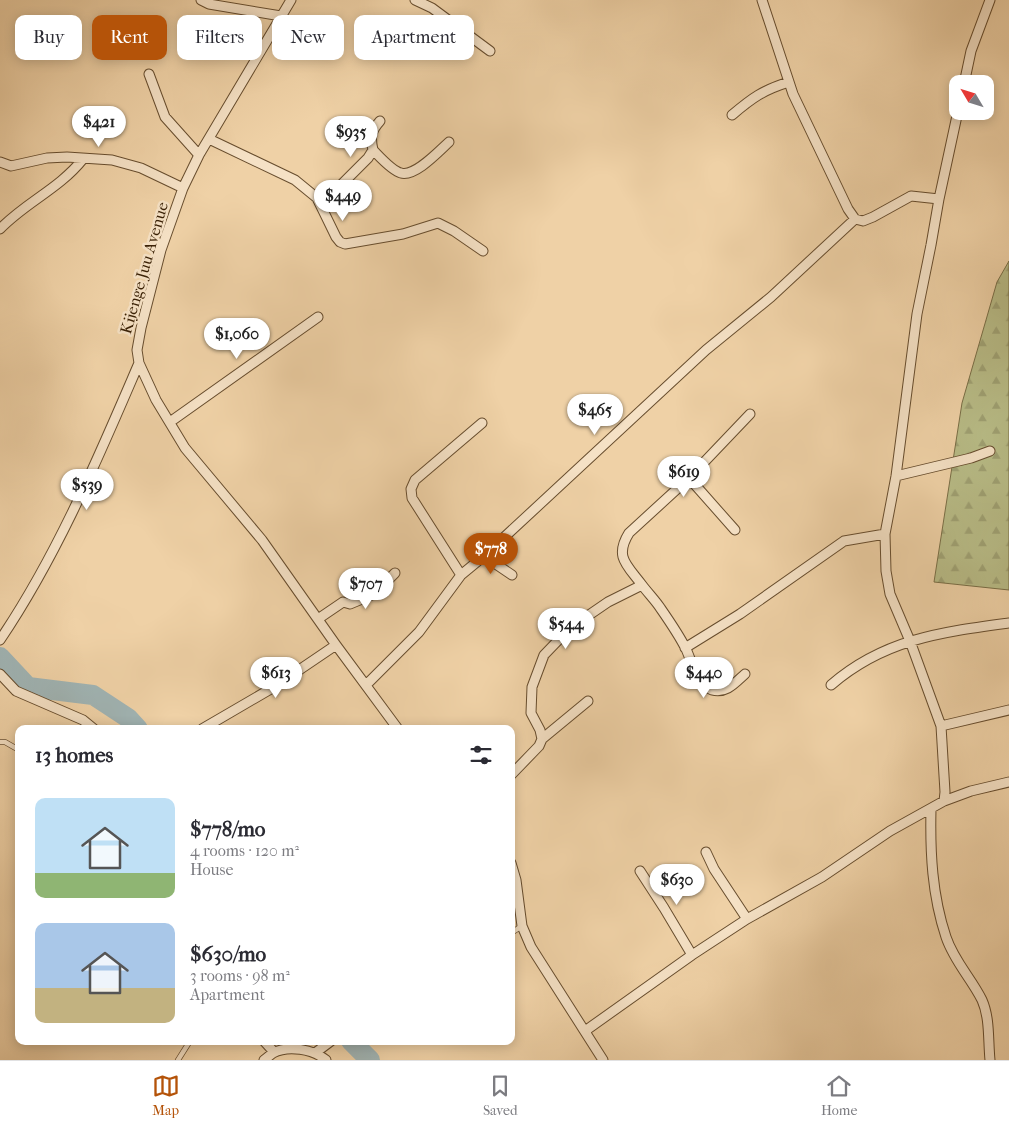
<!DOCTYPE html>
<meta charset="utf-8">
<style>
body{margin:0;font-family:"IM FELL French Canon",serif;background:#f2f2f3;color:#2b2b33;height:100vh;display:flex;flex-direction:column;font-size:19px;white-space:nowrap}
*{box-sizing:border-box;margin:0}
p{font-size:16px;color:#7c7c81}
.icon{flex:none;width:28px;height:28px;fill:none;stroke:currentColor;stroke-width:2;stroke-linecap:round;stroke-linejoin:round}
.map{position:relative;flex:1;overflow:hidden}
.details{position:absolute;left:15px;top:725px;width:500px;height:320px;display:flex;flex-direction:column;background:#fff;border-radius:10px;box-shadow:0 2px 12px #0003}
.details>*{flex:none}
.hud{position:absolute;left:15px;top:15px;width:500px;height:45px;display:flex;gap:10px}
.needle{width:32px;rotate:308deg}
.buttons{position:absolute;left:949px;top:75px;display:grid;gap:10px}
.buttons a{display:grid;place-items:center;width:45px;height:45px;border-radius:10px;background:#fff;box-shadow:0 2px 12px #0003;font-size:25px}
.price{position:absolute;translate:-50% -42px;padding:0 11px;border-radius:18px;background:#fff;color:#222;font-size:16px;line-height:32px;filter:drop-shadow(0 1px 2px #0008)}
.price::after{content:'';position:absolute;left:50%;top:30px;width:15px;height:11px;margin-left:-8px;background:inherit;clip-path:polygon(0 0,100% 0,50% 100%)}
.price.active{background:#b45309;color:#fff}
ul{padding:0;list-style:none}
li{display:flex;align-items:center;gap:15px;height:125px;padding:0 20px}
li span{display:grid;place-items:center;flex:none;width:140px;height:100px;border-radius:10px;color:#555}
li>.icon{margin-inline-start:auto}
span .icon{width:60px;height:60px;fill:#fffc;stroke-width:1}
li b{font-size:21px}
h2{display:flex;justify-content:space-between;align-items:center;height:60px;padding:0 20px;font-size:21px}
.pill{padding:0 18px;border-radius:10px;background:#fff;box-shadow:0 2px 12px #0003;font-size:18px;line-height:45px}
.pill.active{background:#b45309;color:#fff}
.tabs{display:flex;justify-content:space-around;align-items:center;height:70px;border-top:1px solid #e1e1e2;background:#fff;font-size:14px;color:#7c7c81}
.tabs a{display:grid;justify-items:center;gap:2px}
.tabs .active{color:#b45309}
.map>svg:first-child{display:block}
.forest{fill:url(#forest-firs);stroke:#796e46}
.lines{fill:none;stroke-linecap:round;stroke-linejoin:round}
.river{stroke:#a0b4b4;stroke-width:20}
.lane-casing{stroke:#674d2e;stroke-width:6}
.street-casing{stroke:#674d2e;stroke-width:11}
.lane{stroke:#f5e1c5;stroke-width:4.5}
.street{stroke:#f5e1c5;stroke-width:9}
.labels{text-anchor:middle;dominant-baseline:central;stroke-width:5;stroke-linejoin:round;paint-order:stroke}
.street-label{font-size:16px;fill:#3a2106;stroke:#f5e1c5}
</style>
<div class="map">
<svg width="1009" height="1060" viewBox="0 0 1009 1060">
<defs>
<pattern id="forest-firs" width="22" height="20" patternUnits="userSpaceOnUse" patternTransform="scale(1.25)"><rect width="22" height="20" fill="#b8bc87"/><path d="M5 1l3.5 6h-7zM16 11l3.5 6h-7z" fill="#9fa173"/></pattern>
</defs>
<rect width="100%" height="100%" fill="#efd1a6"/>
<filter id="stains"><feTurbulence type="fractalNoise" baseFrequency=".004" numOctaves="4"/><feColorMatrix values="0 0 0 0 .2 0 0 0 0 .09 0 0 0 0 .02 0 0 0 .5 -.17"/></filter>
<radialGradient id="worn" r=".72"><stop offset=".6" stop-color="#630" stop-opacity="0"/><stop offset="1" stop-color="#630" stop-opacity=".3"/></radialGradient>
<path class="forest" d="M1009 261V590L934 582 962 403 997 282Z"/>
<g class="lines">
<path class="river" d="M0 657 28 687 93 695 128 718 138 729
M351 1041 370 1060"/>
<g class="lane-casing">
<path id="lane" d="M0 742H5L19 750
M511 933 522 926
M178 1060 190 1041"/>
</g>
<g class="street-casing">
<path id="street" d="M201 0 209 4 281 16
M291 0 199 155 183 188 161 250 141 328 137 350 139 363 156 400 185 448 262 540 336 645 398 729
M415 0 432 8 490 51
M762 0 793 94 848 209 855 219 863 221 873 217 911 196 939 199
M149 74 165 117 199 155
M964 84 971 51 990 0
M732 115C752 98 763 90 789 82
M209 139 295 180 317 198 336 237 340 242 345 244 403 234 438 223 454 231 483 251
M373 150C379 156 392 171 401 173 415 177 438 152 449 142
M0 162 11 166 47 158 67 157 112 160 141 168 183 188
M321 205 368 158 373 150C370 137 371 131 380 121
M0 229C26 202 59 189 83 159
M170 422 318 317
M896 476 971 458 990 451
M689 478 735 530
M484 556 512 575
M461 575 412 498 411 489 415 480 482 423
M642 585C627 565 614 557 629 533L689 478 750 414
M318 619 343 602 350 604 374 594 395 573
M0 640C58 554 98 458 139 363
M685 648 740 614 844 541 885 534
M0 674 16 691 83 720 94 729
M366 685 419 632 461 575 484 556 706 350 771 297 855 219
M831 685C884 639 942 632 1009 623
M941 726 1009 710
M202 729 274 687 336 645
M542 739 588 701
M511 775 539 746 542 739 540 730 531 713 532 687 544 655 570 628 608 602 642 585C648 593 656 601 661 609 670 622 679 635 686 649 692 662 697 684 712 690 726 694 735 683 745 674
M944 801 971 791 1009 782
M931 809C930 852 932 895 946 937 954 961 971 978 982 1000 990 1018 988 1040 990 1060
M706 852 714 869 747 919
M511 863 516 880 522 926 531 947 603 1060
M640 871 664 908 692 955
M585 1031 692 955 747 919 822 877 890 831 944 801 945 792 941 726 910 641 890 594 886 571 885 534 896 476 917 314 931 245 939 199 958 111
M264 1041 274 1052
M315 1053 331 1041
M264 1060C267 1058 270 1055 273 1053 288 1045 313 1049 326 1060"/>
</g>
<use href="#lane" class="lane"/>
<use href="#street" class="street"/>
</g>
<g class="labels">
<g class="street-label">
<text transform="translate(144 268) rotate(-74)">Kijenge Juu Avenue</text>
</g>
</g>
<rect width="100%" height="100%" filter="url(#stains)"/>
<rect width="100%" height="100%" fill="url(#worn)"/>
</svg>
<div class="buttons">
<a><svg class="needle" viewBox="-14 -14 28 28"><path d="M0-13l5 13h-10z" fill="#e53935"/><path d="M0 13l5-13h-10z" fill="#7c7c81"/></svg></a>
</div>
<b class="price" style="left:99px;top:148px">$421</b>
<b class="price" style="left:351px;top:158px">$935</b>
<b class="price" style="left:343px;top:222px">$449</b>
<b class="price" style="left:237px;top:360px">$1,060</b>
<b class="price" style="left:595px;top:436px">$465</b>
<b class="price" style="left:684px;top:498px">$619</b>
<b class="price" style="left:87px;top:511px">$539</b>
<b class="price active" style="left:491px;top:575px">$778</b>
<b class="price" style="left:366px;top:610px">$707</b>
<b class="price" style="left:566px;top:650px">$544</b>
<b class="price" style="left:276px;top:699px">$613</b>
<b class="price" style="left:704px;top:699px">$440</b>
<b class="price" style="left:677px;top:906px">$630</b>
<div class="hud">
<a class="pill">Buy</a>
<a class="pill active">Rent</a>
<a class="pill">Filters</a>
<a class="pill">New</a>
<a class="pill">Apartment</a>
</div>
<section class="details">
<h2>13 homes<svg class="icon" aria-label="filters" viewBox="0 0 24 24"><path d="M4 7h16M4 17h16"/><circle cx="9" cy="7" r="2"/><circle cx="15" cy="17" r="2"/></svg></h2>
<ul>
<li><span style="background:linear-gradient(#bfe0f5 75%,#8fb573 0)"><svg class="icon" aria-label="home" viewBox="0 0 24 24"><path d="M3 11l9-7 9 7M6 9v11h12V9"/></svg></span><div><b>$778/mo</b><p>4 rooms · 120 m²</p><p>House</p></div></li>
<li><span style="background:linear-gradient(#a9c7e8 65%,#c2b280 0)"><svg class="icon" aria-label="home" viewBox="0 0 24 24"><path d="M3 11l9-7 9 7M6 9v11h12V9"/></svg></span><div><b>$630/mo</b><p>3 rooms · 98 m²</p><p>Apartment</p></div></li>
</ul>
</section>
</div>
<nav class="tabs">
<a class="active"><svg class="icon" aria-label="map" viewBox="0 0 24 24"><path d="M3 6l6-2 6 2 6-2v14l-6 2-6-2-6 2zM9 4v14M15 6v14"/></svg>Map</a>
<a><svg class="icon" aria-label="saved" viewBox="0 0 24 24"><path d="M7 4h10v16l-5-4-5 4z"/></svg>Saved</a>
<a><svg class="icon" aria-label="home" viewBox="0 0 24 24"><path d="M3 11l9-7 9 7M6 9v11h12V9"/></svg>Home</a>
</nav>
